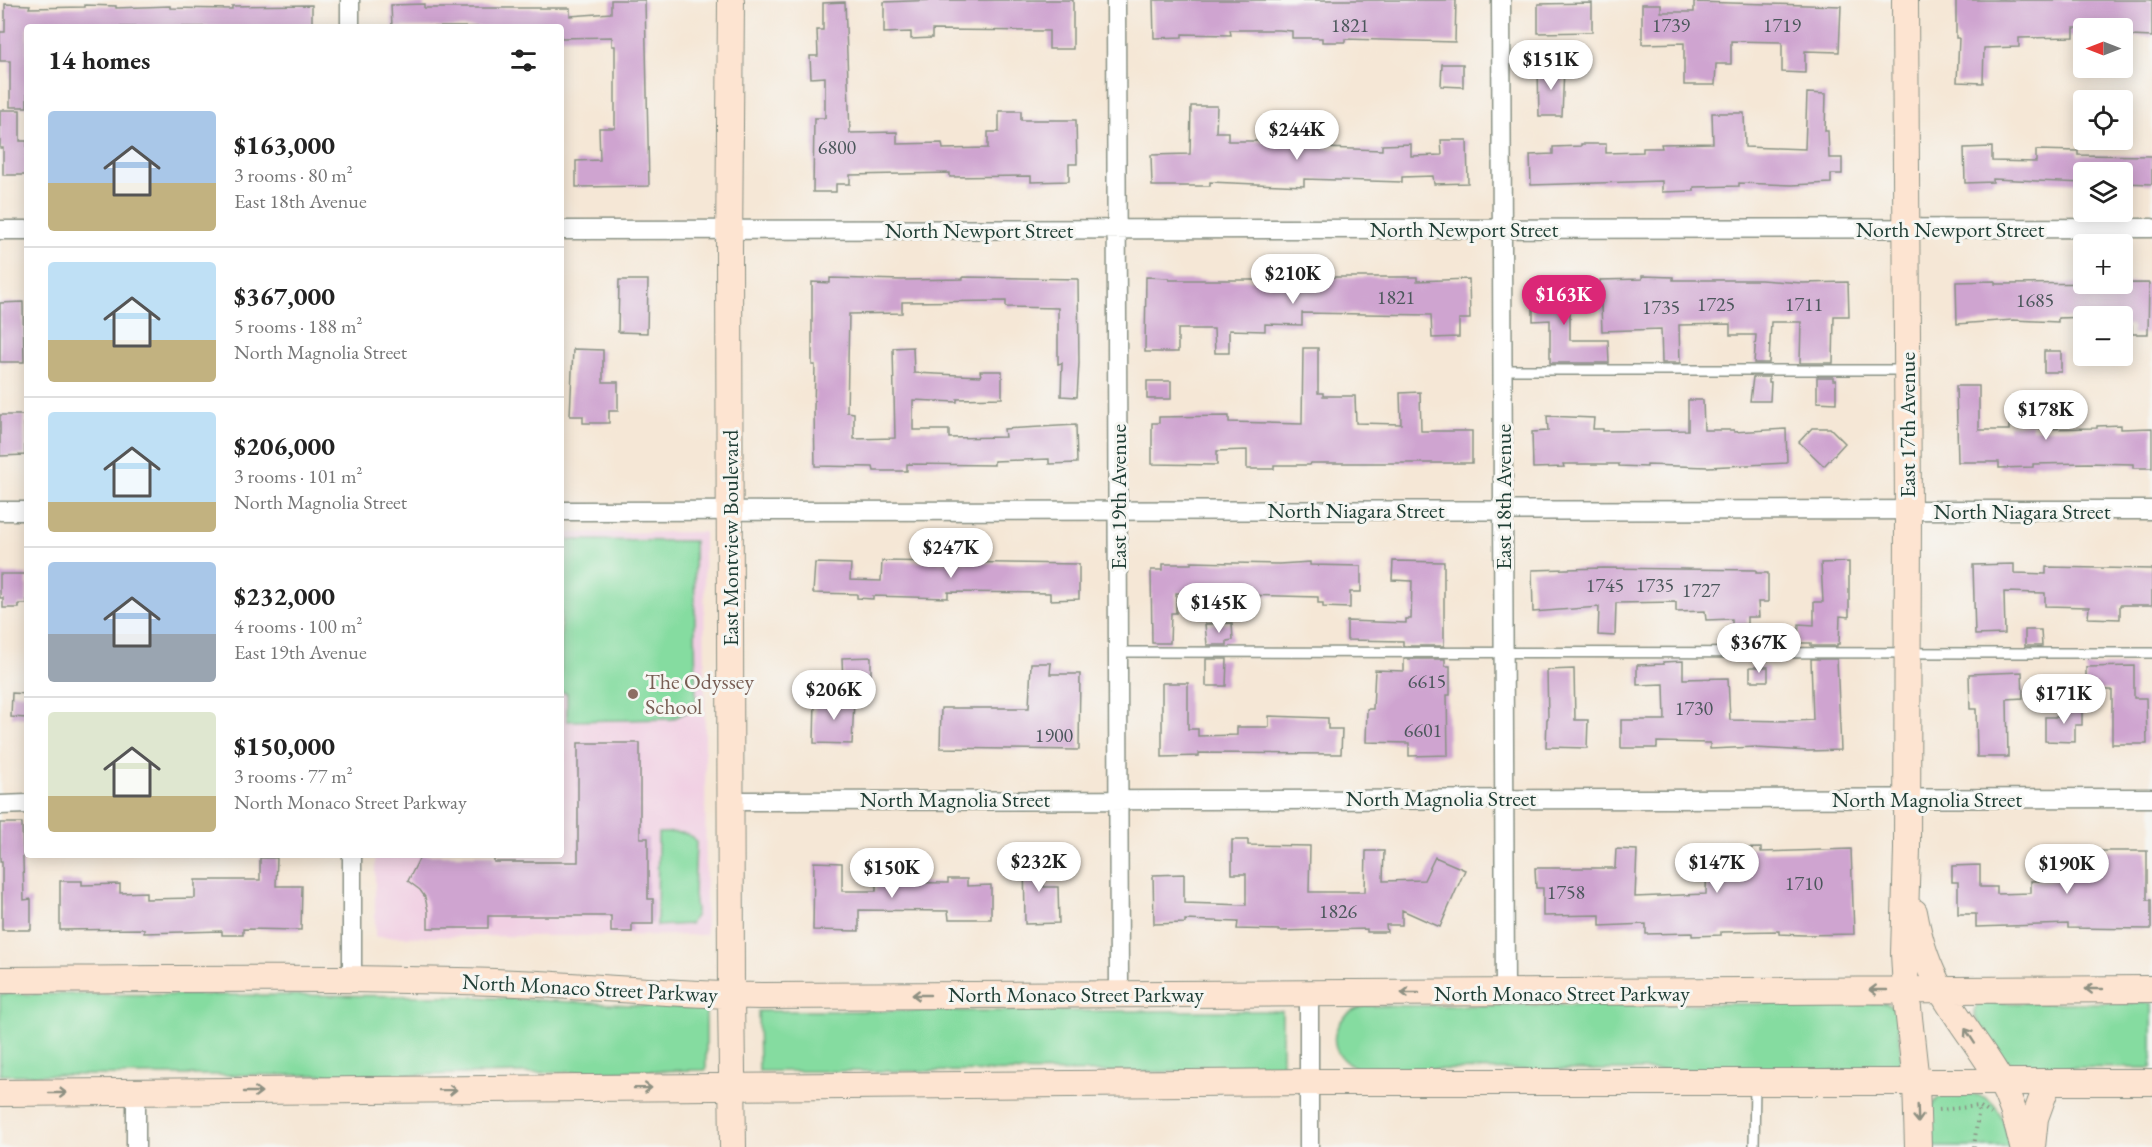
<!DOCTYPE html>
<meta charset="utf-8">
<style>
body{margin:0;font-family:"EB Garamond",serif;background:#f2f2f2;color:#222;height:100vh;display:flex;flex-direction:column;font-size:22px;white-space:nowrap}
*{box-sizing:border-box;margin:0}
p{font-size:20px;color:#767676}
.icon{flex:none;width:33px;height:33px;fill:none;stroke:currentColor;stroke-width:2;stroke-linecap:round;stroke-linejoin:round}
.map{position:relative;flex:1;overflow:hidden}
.sheet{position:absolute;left:24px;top:24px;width:540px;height:834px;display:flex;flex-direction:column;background:#fff;border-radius:6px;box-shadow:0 3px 15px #0003}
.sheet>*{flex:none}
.needle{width:39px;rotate:270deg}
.fabs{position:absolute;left:2073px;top:18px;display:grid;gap:12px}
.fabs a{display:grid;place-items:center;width:60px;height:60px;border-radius:6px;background:#fff;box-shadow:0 3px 15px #0003;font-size:30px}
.price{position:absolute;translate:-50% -51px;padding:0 14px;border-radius:21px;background:#fff;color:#222;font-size:20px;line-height:39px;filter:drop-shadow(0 2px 3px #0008)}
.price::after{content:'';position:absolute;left:50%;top:36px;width:18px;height:14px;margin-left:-9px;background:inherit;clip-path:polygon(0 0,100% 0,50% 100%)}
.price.on{background:#db2777;color:#fff}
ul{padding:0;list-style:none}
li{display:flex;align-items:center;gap:18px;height:150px;padding:0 24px}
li+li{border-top:2px solid #e0e0e0}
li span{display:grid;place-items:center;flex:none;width:168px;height:120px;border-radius:6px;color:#555}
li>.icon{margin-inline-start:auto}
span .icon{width:72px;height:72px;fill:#fffc;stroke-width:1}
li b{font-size:26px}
h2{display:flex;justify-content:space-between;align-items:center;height:72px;padding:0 24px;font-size:26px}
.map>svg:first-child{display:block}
.built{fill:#f1d0e3}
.green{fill:#85dca0;stroke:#528c6a;stroke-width:1.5}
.building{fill:#cfa4d0}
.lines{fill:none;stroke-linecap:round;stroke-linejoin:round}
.lane-casing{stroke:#8a9285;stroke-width:12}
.street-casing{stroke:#8a9285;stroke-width:21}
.secondary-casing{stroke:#8a9285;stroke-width:28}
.path{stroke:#8a9285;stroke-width:4;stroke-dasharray:1.5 4.5;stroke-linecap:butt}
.lane{stroke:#fff;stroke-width:9}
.street{stroke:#fff;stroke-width:18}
.secondary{stroke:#fde4d1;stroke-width:26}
.oneway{stroke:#8e9082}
.education-dot{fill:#8d6e63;stroke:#f6f6f2;stroke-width:2}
.labels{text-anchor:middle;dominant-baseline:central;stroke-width:6;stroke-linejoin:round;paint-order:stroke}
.number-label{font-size:20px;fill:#4b575b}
.street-label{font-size:22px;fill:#1f3d34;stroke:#f6f6f2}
.education-label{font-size:22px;fill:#785e54;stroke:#f6f6f2;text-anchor:start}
</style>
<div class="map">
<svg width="2152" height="1147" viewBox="0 0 2152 1147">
<rect width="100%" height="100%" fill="#f6f6f2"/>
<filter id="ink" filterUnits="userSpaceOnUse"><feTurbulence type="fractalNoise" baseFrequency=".0167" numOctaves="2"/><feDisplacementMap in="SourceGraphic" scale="12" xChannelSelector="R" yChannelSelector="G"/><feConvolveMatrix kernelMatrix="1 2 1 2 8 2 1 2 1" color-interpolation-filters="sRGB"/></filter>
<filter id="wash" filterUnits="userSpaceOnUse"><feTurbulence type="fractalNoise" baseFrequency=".008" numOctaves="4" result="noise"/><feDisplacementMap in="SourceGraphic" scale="24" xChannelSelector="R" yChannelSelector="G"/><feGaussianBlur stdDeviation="1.35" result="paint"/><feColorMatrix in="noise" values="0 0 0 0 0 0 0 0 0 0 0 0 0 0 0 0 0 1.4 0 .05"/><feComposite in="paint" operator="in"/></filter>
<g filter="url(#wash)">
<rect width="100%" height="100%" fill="#f5e7d6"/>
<path class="built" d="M704 532 706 935 375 937V855H561V533Z"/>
<path class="green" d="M561 540 694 541 696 708 672 719 567 721V693L561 692Z
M658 833C672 833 689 829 696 842L694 894 696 911 695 916 690 924 657 926Z
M0 994 457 996 706 1009V1070L402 1075H0Z
M1886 1003 1896 1009 1901 1056C1901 1066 1897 1068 1888 1071L1359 1069C1322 1056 1329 1014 1366 1006Z
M1985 1003H2152V1068L2026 1067C1999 1065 1989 1039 1975 1017L1974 1011 1977 1005Z
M758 1011H1282V1072L759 1071Z
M1948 1095C1957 1095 1967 1094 1976 1095 2000 1098 2006 1128 2011 1147H1932C1931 1129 1924 1097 1948 1095Z"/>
<g id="blocks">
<path class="building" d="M611 0H645L649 186 576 187V161L600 160 599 128H615V46H612V37L561 38V27H392L391 5 424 4V8H570V16L611 13Z
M935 0H1073V49H1049V31L932 30V38L911 39V32L884 33V2Z
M1153 0H1456L1455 42 1345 39V42H1322V38H1292V31L1279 30H1230L1231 35 1182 34V37L1154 38Z
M1956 0H2152V37L2131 36V28H2074V37L2019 38V47L1984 48 1983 83 1957 82 1959 38H1956Z
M845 2 850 133 897 132V144L942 143 943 149 988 148V132H999V111H1021V120H1076L1077 164H1069V181L1031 182V176L950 177V173L850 175V184H836V192H813L814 118H825V77L811 78 810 56H818L817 30H823V3Z
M1694 2 1841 6 1839 52 1805 51V73L1782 72V42L1731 41V64H1716L1715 85H1684V43L1642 44V4H1661V12H1694Z
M1592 3V32L1538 33V4Z
M5 4 30 5 29 8 85 7V5L116 6V8L170 6V8L232 9V6L312 5V27H27V107H10V61H0V32H5Z
M1442 64H1463V87L1441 86Z
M1564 67 1562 116H1539L1538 68Z
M1807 93 1826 94 1825 131H1828L1829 158H1842V174H1831V183L1792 185 1739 183V186L1694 187V191L1662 192V181L1531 185 1530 155 1553 154V147L1581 146V144H1606V153L1643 152V148H1662L1661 144 1713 143 1712 113H1744L1745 147 1805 149Z
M1191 106H1217L1216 132H1228V141H1324V148L1382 150V145L1411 144V156L1442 155 1441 140H1467L1468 183 1434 184 1433 176 1402 177V182L1304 179V186L1210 182V186H1152L1151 155 1190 154Z
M0 110H20V141H27V175H3V148H0Z
M1992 147V161L2036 162V150L2078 151V155L2152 156V184L2123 183V172H2084V183L1993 179V182L1965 183 1964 148Z
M1642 276 1673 277V280H1761L1802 283 1848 282 1849 316H1834L1833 363H1800L1801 322H1771L1769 363H1754L1756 335H1730V324L1679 325 1680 363H1662L1661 329 1602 331 1600 280 1642 279Z
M963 277 1078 279 1079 363 1077 397 1061 396 1062 363 1058 364V308L1006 307V301L902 302V313L849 314 847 412 854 413V439L895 438 893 348 913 347 914 373 981 376 980 371H1002V398L957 399V402L913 400V430H949V438L1005 437 1004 429 1076 425 1077 463 1049 464V459L994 461V465L907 464V471H874L873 467 815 466 814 411 815 365H812V282L830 283V278L902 280 963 279Z
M1146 277 1169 278V280H1267V285L1324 286V277H1417V281L1469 279 1470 319H1459V337L1432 338 1431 315 1302 313V325L1265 324V331L1229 330V353H1215L1214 329H1178V352H1145Z
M1562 279V295H1570V340H1608L1609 363H1550V320L1533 321V280Z
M619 280H648L647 333 618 332Z
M1995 281V284L2149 283 2148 334H2132V326H2122V316L2058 318V322L2013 320 1957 324 1956 282Z
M23 302 24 362H0V303Z
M1303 348H1318V393H1323V396H1355L1356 423 1401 424 1400 393 1420 392 1421 431H1472V463H1311L1310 465H1274V469H1247V450L1217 451V465L1152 464V423H1159V417L1229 416V422L1302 424Z
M573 349 603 350V382H618V411H609V423H583V416H570Z
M2044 351H2061V372H2044Z
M1753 377H1769V382H1771L1770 401H1750Z
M1817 377H1833V380H1836V403L1817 402Z
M1147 381H1171V399H1147Z
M1956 386H1979V430H2009V425L2032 424V429L2097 428V426L2121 425V429L2152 428V468H2133V464L2088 463 2033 464V467L1999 468V462H1958Z
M1688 400H1703L1704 430H1734V432L1786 429 1787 463 1708 467 1647 465V467L1619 466V464H1563L1564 467 1533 468 1532 432 1548 431 1547 416 1594 418 1593 429H1603V431L1688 430Z
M0 415H24L25 455 0 456Z
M1812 428H1830L1845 443 1824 466 1799 442Z
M882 561 1079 564V599L1050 600V593L948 592V598L873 596V599L857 598V594L813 593 815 563 851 564 850 580 881 581Z
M1393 561 1444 562V646H1403V641L1347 640V621L1406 623V619H1411L1412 581 1392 580Z
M1191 562 1279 564 1310 562V565L1361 566V592H1350V608L1323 607V603H1318V597L1176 593V613H1171L1170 643H1152L1151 570H1163V564H1191Z
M1849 562V617L1840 616 1839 644H1837V646H1811V643H1798L1799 624 1814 625V602H1823L1821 563Z
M2014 564V573L2046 574V567L2152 569V605H2120V619L2088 618 2089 607 2045 606V593L2004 592 2005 634 1975 635 1973 565Z
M1603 568 1756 570V573H1768V602H1758L1759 617H1747V624L1732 625V619L1706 620 1705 611 1676 612V602L1616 603 1615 636 1598 635 1599 607 1533 612 1532 570Z
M0 574H27V604H19V608H3V598H0Z
M1232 623 1233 640 1227 641V645H1207L1205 624Z
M2025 630H2041L2042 646H2025Z
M871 657V682H843L842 658Z
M1206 659H1227L1226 686H1206Z
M1404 659H1445V666H1450V695H1447L1448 755 1409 756V743L1366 742 1367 709H1373L1375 670 1404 671Z
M1811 659H1837L1841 750 1808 751 1756 748V747L1710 749V743L1657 742V748H1621V720H1665L1664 684 1637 685V665L1664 664 1663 662 1683 661V679L1728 678 1730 720 1795 721 1813 720Z
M1031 663H1051L1050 674H1080L1079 750 940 748 941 708H1029Z
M2134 666V698H2146L2147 744H2112V690H2086V667Z
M1750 667H1768V681H1750Z
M1574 669 1575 720H1588L1587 748 1546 747 1547 719H1548L1547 670Z
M2022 672 2023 698 2007 699 2008 757H1977L1976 709H1970L1969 674Z
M1162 683H1188V729H1198V736L1237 735V727H1269V716L1328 718V729H1342L1341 754 1199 753V756L1162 757Z
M12 693 27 694V718L11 717Z
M815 699 854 700 852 744 814 743Z
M2060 706 2082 707V725H2075V742L2045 741V717H2060Z
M578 743H640V838H648V899H653V924H632V932H611V916H488V928H428V911L425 897 420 890 408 881 421 855H494V862H578Z
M0 823H22L24 900 31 899V930H2V862H0Z
M1232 840H1248V845L1310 846 1309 892H1365L1366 851H1384L1383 881 1424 880 1435 857 1465 870 1440 927 1402 910V925H1386L1387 932H1367V929L1279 931V930L1237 929 1238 922 1185 920V923L1154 924 1153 875 1184 874V903L1246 905V874H1232Z
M1761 848V852L1851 849 1854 934 1804 935 1779 934V931L1721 932V935L1692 936V933L1646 934V924L1600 926V915L1543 916V888H1536L1535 868H1615L1616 849 1637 850 1635 897 1706 894 1707 849Z
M2069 848H2088V851H2147V900H2151V929L2068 928V924L1976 927V914H1958V882H1952V866L1980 865V887H1997V894L2031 893V881L2069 880Z
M1043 853 1044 887H1058L1059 923 1025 924 1024 854Z
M260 858H277L276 886H302L301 930 243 929V935H222V931L144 933V929L60 930V881H82V885L120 884V893L146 892V899L195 898V880H260Z
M814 862 842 863V891H876V882L948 883V879H967V886L991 885V919H949L948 911 859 910V931L813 930Z"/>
</g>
</g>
<g filter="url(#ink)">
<use href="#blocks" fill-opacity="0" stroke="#8a9285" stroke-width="1.5"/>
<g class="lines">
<g class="lane-casing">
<path id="lane" d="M1503 370H1906
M1118 652 2152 653
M1754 1147 1755 1083"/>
</g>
<g class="street-casing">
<path id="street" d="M1116 0 1119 993
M1501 0 1505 993
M350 27V0
M0 230H27
M561 230 2152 228
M0 511H27
M561 511 2152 510
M731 801C1204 797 1678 801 2152 798
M0 805 27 804
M352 855V978
M136 1093V1147
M1309 1147V993"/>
</g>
<g class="secondary-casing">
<path id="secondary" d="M731 0 729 251 731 996 733 1147
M1905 0 1908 512 1907 849 1904 953 1906 990 1916 1082 1918 1147
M1914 912C1919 940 1927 966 1941 990 1959 1022 1983 1050 2001 1082 2012 1103 2018 1124 2023 1147
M0 980C165 979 330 977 495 982 584 985 673 995 762 996L2152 989
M0 1093 1309 1082H2152
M2032 1147 2035 1118 2048 1082"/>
</g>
<path class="path" d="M1939 1110 1979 1106 1991 1114
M1974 1147 1979 1106"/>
<use href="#lane" class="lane"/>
<use href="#street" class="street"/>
<use href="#secondary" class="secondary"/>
</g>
<defs><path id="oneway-shaft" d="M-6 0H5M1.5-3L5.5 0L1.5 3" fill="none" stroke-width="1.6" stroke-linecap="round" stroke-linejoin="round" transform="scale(1.5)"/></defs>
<g class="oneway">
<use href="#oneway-shaft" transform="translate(2094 989) rotate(180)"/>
<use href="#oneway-shaft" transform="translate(1878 990) rotate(180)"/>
<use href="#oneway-shaft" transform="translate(1410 993) rotate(180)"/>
<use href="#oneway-shaft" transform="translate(921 995) rotate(180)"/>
<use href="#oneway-shaft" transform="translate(1970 1036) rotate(-123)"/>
<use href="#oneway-shaft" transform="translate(643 1088) rotate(-1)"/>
<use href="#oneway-shaft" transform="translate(448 1090) rotate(-1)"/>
<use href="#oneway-shaft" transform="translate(253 1092)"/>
<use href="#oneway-shaft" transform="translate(58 1093)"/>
<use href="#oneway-shaft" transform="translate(1918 1114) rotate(88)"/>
</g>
</g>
<circle class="education-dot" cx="633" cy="694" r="6"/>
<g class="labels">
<g class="number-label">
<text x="1350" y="25">1821</text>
<text x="1671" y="25">1739</text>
<text x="1782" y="25">1719</text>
<text x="837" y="147">6800</text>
<text x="1396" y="297">1821</text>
<text x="2035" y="300">1685</text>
<text x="1716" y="304">1725</text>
<text x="1804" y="304">1711</text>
<text x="1661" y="307">1735</text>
<text x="1605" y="585">1745</text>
<text x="1655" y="585">1735</text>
<text x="1701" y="590">1727</text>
<text x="1427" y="681">6615</text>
<text x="1694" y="708">1730</text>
<text x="1423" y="730">6601</text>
<text x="1054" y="735">1900</text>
<text x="1804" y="883">1710</text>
<text x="1566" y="892">1758</text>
<text x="1338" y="911">1826</text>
</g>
<g class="street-label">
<text x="1464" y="229">North Newport Street</text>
<text x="1950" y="229">North Newport Street</text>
<text x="979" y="230">North Newport Street</text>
<text transform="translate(1907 425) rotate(-90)">East 17th Avenue</text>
<text transform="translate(1118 497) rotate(-90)">East 19th Avenue</text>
<text transform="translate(1503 497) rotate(-90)">East 18th Avenue</text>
<text x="1356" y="510">North Niagara Street</text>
<text x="2022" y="511">North Niagara Street</text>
<text transform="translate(730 538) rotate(-90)">East Montview Boulevard</text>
<text x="1441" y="798">North Magnolia Street</text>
<text x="955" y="799">North Magnolia Street</text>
<text x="1927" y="799">North Magnolia Street</text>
<text transform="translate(590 988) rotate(3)">North Monaco Street Parkway</text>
<text x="1562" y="993">North Monaco Street Parkway</text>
<text x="1076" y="994">North Monaco Street Parkway</text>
</g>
<g class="education-label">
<text x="645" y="681">The Odyssey<tspan x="645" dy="25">School</tspan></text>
</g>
</g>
</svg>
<div class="fabs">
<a><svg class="needle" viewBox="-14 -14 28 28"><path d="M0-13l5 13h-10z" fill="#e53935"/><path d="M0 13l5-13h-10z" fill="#767676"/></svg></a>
<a><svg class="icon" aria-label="locate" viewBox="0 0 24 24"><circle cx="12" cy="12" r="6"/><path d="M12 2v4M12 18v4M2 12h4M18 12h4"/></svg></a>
<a><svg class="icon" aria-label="layers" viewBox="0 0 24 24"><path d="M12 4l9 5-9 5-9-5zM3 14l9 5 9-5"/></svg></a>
<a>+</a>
<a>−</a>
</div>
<b class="price" style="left:1551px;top:91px">$151K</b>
<b class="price" style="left:1297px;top:161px">$244K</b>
<b class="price" style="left:1293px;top:305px">$210K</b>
<b class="price on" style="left:1564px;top:326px">$163K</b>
<b class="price" style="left:2046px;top:441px">$178K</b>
<b class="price" style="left:951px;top:579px">$247K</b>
<b class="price" style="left:1219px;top:634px">$145K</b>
<b class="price" style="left:1759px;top:674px">$367K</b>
<b class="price" style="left:834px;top:721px">$206K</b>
<b class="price" style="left:2064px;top:725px">$171K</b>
<b class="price" style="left:1039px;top:893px">$232K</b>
<b class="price" style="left:1717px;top:894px">$147K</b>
<b class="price" style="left:2067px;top:895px">$190K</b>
<b class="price" style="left:892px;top:899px">$150K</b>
<section class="sheet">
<h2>14 homes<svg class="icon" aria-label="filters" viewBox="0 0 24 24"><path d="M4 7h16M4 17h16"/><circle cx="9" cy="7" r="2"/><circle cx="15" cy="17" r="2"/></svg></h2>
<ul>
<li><span style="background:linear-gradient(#a9c7e8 60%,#c2b280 0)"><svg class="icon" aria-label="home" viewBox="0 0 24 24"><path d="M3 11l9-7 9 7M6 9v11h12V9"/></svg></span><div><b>$163,000</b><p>3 rooms · 80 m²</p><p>East 18th Avenue</p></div></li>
<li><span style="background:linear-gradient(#bfe0f5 65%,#c2b280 0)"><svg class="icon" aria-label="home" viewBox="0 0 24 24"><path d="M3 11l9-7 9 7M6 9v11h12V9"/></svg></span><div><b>$367,000</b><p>5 rooms · 188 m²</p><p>North Magnolia Street</p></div></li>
<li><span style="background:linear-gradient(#bfe0f5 75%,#c2b280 0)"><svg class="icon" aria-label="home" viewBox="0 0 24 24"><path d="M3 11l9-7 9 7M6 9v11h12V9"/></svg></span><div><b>$206,000</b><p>3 rooms · 101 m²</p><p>North Magnolia Street</p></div></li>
<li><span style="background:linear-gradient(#a9c7e8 60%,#9aa5b1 0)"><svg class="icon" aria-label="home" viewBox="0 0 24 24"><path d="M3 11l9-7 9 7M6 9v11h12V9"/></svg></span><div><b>$232,000</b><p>4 rooms · 100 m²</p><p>East 19th Avenue</p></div></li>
<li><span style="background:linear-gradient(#dfe7d0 70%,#c2b280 0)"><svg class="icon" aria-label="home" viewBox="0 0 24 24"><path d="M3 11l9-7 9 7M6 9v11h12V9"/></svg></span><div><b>$150,000</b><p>3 rooms · 77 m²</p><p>North Monaco Street Parkway</p></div></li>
</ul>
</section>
</div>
